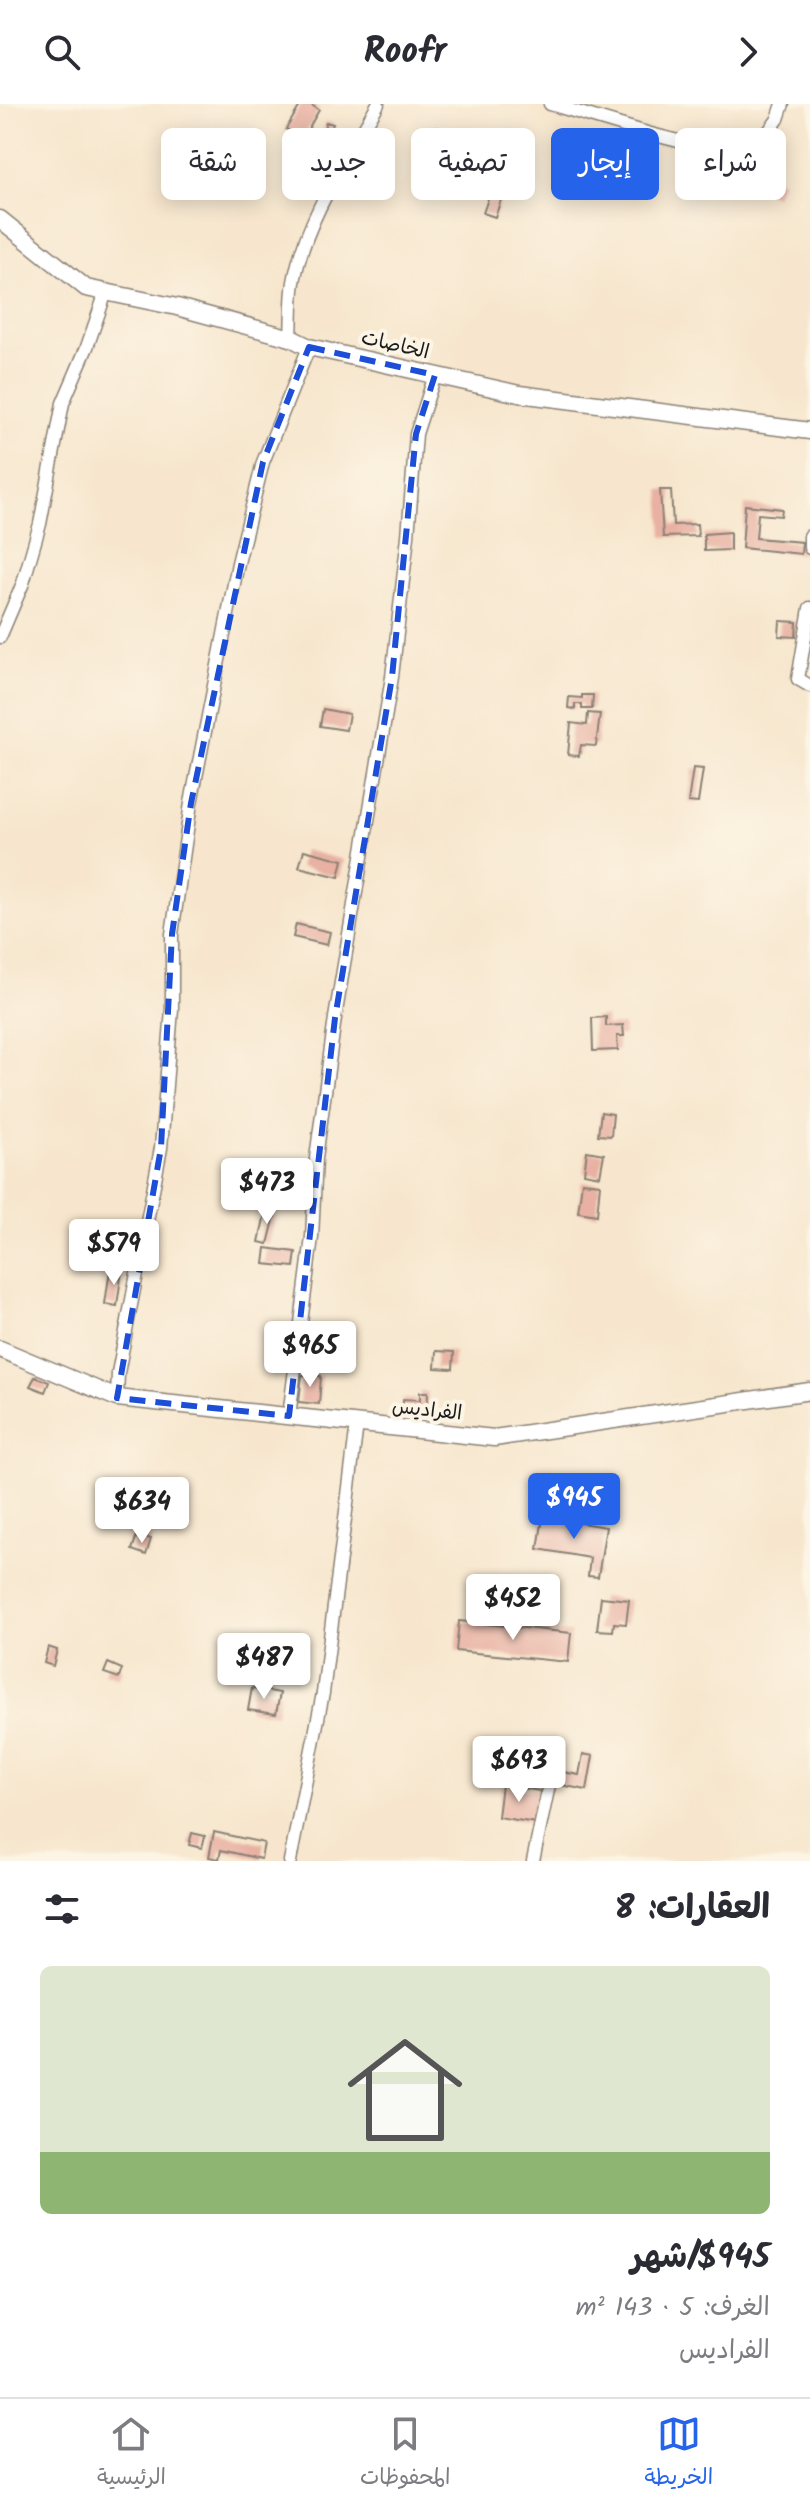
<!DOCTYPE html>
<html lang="ar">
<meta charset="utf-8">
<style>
body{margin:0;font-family:Kalam,"Playpen Sans Arabic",sans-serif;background:#f2f2f3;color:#2b2b33;direction:rtl;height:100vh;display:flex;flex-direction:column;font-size:30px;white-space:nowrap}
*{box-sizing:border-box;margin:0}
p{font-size:26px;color:#7c7c81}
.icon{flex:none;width:44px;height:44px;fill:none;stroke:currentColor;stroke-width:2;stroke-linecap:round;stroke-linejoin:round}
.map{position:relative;height:1757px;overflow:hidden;direction:ltr}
.drawer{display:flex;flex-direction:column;background:#fff;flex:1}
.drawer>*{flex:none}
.hud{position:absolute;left:24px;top:24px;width:762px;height:72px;direction:rtl;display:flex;gap:16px}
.price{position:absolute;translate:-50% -68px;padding:0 18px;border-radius:8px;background:#fff;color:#222;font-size:26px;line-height:52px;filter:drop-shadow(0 2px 4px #0008)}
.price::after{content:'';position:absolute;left:50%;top:48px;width:24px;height:18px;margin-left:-12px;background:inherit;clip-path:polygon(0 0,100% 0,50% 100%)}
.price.selected{background:#2563eb;color:#fff}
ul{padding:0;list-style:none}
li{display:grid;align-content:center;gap:16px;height:424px;padding:0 40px}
li span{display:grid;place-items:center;height:248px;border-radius:12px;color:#555}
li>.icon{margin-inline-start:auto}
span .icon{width:144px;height:144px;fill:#fffc;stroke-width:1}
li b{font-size:34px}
h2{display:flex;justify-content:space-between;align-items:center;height:96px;padding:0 40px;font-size:34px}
.tag{padding:0 28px;border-radius:12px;background:#fff;box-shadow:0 4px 20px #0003;font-size:28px;line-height:72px}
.tag.selected{background:#2563eb;color:#fff}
header{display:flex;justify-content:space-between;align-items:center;height:104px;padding:0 40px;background:#fff;font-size:36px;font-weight:800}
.tab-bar{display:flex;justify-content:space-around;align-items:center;height:112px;border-top:2px solid #e1e1e2;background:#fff;font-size:22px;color:#7c7c81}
.tab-bar a{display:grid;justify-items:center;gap:4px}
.tab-bar .selected{color:#2563eb}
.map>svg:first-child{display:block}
.building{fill:#e8b1a3}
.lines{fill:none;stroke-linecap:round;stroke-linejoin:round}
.minor-casing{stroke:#8a8174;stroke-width:15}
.tertiary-casing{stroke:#8a8174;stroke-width:19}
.minor{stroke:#fff;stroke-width:12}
.tertiary{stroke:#fff;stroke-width:16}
.marked{fill:none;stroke:#1d4ed8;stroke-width:6;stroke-dasharray:16 10;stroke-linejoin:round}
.labels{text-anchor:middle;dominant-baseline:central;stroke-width:8;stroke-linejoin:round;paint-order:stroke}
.street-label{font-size:20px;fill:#1c1c1c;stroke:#fcf5e5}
</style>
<header><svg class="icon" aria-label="forward" viewBox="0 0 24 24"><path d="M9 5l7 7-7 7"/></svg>Roofr<svg class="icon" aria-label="search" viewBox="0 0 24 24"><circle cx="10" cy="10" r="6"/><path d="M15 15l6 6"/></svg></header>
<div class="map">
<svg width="810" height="1757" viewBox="0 0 810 1757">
<rect width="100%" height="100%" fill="#fcf5e5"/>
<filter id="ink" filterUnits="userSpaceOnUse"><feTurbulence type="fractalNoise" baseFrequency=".0125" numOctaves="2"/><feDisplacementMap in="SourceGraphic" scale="16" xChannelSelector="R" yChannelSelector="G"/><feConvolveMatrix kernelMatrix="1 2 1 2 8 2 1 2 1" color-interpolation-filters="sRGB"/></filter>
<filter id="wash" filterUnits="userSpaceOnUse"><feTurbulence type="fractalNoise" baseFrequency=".006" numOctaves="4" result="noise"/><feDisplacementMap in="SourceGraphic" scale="32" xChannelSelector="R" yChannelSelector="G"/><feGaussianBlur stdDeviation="1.8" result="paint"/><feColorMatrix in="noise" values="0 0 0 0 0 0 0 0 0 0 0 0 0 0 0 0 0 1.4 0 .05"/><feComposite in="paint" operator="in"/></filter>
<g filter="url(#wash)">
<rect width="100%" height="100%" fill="#f7e6cd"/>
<g id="blocks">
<path class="building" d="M301 0H310L319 6 303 34 286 25Z
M326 18 333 20 323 50 299 42 301 36 319 42Z
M434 23 464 28 460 50 430 45Z
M757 65 782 77 775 92 750 81Z
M490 89 502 93 495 113 483 109Z
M660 386H671L673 421 697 420 698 432 663 433Z
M745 401 782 405 781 412 758 410 756 434 802 438 801 450 742 444Z
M730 428V446L704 447V430Z
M780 517 797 518 796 533 779 532Z
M582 591H593L592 605H582V600H575V605L568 604 569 593 582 594Z
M323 605 349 610 346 626 320 622Z
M588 609 600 610 596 642 581 641 579 652 568 651 571 619 587 621Z
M693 664 703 665 698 699 688 698Z
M304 746 343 756 339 773 299 763Z
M296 820 330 828 327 841 293 833Z
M606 913V922L623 921 624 932H617L618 946 593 947 592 914Z
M601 1008 613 1010 611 1032 598 1031Z
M587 1047 604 1050 600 1072 584 1069Z
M582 1078 600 1080 597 1111 578 1108Z
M266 1105 276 1108 268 1140 259 1138Z
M266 1144 296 1148 294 1163 264 1160Z
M110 1165 122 1166 117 1202 105 1200Z
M436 1247 454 1248 453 1265 435 1264Z
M302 1271 321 1272 319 1300 299 1298Z
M35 1273 49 1278 45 1288 30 1282Z
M420 1288H428L427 1313 402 1312 403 1295 420 1296Z
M543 1413 606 1423 598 1473 588 1472 590 1454 538 1445Z
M137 1431 151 1435 146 1451 132 1446Z
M601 1493 629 1496 626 1520 614 1519 613 1527 597 1526Z
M459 1517 571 1529 568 1558 456 1547Z
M48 1543 57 1546 53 1562 44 1559Z
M108 1559 122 1565 119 1574 104 1569Z
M252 1584 280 1589 276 1610 248 1606Z
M583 1650 593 1652 587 1686 560 1681 563 1668 579 1671Z
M502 1681 540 1687 536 1719 498 1713Z
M214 1728 264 1739 261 1755 221 1746 219 1755 209 1753Z
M192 1729 205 1732 202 1744 189 1741Z"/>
</g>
</g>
<g filter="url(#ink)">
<use href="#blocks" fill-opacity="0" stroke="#8a8174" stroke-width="2"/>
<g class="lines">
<g class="minor-casing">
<path id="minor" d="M550 0 647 29 748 55 778 15 783 0
M291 234C292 216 291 196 294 178 305 115 347 55 378 0
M810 432V444
M810 504 798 575 810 582
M0 533 23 479 40 420 63 299 87 243 106 188
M117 1294 118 1269 161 1044 172 905V830L191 699 238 459 263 358 309 243
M289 1312 312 1133 316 1054 335 914 392 573 408 432 416 330 435 271
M290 1757 323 1589 357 1320
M533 1757 549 1681"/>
</g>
<g class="tertiary-casing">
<path id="tertiary" d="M0 115 86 184 177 203 291 234 309 243 519 290 810 327
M0 1245 117 1294 494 1334 810 1287"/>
</g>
<use href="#minor" class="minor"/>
<use href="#tertiary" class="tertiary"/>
</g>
</g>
<path class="marked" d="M309 243 435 271 416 330 392 573 335 914 289 1312 117 1294 161 1044 172 830 191 699 263 358Z"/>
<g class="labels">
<g class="street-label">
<text transform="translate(395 242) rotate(13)">الخاصات</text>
<text transform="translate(427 1307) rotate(6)">الفراديس</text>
</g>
</g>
</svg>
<b class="price" style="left:267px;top:1122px">$473</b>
<b class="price" style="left:114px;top:1183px">$579</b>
<b class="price" style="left:310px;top:1285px">$965</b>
<b class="price selected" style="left:574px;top:1437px">$945</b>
<b class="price" style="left:142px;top:1441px">$634</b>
<b class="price" style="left:513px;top:1538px">$452</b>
<b class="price" style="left:264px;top:1597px">$487</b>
<b class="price" style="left:519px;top:1700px">$693</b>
<div class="hud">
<a class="tag">شراء</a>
<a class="tag selected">إيجار</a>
<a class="tag">تصفية</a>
<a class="tag">جديد</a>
<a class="tag">شقة</a>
</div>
</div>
<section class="drawer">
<h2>العقارات: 8<svg class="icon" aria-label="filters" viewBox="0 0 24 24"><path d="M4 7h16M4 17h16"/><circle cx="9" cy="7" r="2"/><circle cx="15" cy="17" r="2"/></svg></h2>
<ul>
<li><span style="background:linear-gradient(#dfe7d0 75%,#8fb573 0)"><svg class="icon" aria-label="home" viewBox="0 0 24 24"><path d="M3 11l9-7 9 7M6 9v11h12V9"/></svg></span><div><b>$945/شهر</b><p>الغرف: 5 · 143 m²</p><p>الفراديس</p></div></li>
</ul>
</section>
<nav class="tab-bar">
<a class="selected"><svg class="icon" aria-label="map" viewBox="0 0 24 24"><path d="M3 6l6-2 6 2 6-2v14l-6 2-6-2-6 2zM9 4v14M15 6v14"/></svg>الخريطة</a>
<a><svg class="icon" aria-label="saved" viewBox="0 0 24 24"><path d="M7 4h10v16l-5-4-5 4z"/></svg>المحفوظات</a>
<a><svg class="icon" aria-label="home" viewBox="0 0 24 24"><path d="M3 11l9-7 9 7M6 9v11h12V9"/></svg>الرئيسية</a>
</nav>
